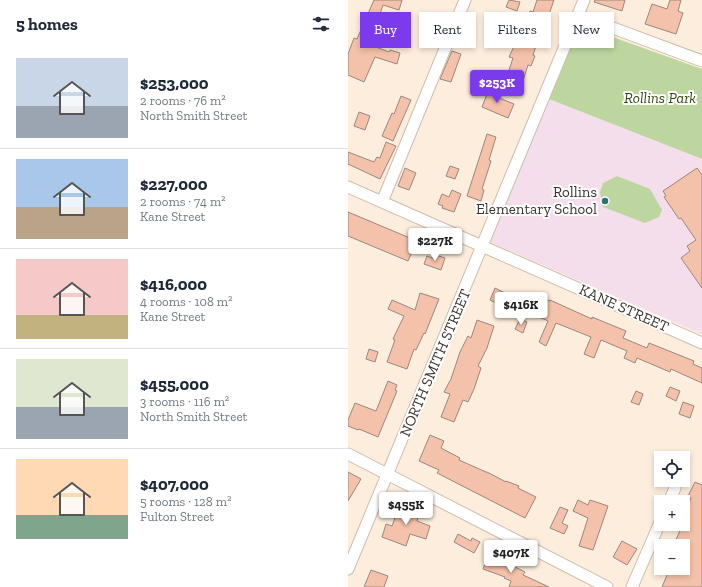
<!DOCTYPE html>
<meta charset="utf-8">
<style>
body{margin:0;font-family:"Zilla Slab",serif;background:#f6f6f7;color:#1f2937;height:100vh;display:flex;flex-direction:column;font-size:15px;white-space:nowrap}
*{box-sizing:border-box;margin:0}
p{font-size:13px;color:#747a83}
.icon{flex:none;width:22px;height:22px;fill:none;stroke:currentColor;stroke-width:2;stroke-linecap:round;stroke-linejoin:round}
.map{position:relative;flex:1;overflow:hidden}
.side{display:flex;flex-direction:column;background:#fff;width:348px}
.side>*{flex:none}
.hud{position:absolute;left:12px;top:12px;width:282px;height:36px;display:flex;gap:8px}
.controls{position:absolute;left:306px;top:451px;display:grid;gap:8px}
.controls a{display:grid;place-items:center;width:36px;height:36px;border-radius:0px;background:#fff;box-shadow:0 2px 6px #0003;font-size:20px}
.price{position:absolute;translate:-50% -34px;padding:0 9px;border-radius:4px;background:#fff;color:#222;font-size:13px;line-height:26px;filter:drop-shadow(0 1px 2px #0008)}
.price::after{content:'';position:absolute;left:50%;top:24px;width:12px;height:9px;margin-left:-6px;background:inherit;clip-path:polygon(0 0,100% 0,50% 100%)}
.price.current{background:#7c3aed;color:#fff}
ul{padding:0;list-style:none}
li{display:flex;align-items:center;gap:12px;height:100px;padding:0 16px}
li+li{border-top:1px solid #e0e1e3}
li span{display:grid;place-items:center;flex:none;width:112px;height:80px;border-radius:0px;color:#555}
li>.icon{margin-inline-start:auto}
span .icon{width:48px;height:48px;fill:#fffc;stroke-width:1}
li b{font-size:17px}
h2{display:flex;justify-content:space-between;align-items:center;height:48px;padding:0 16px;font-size:17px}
.chip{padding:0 14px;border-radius:0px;background:#fff;box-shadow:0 2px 6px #0003;font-size:14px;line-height:36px}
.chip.current{background:#7c3aed;color:#fff}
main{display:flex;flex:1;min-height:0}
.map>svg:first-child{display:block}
.education{fill:#f5deec}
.green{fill:#bdd6a0}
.building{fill:#f4c2aa;stroke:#9a877e}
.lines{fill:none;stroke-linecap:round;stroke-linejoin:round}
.minor-casing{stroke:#cdbeaf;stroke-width:13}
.minor{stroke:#fff;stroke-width:11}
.poi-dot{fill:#277272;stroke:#fff;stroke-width:1.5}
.labels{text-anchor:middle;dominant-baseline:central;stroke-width:4;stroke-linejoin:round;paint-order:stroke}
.park-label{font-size:15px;font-style:italic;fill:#31460f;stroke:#fff}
.poi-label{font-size:15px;fill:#3a332d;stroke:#fff;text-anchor:end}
.street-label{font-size:15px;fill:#3a332d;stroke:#fff}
</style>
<main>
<section class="side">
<h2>5 homes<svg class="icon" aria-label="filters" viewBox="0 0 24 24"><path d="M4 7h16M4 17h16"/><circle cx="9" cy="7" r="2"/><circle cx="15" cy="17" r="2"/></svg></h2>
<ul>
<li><span style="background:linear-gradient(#c9d6e8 60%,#9aa5b1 0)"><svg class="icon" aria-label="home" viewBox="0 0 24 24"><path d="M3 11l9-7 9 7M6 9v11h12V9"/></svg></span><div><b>$253,000</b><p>2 rooms · 76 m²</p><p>North Smith Street</p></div></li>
<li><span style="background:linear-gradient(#a9c7e8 60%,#b9a48a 0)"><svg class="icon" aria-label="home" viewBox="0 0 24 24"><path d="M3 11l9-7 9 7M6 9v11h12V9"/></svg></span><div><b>$227,000</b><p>2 rooms · 74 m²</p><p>Kane Street</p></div></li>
<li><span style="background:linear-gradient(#f6c9c9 70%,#c2b280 0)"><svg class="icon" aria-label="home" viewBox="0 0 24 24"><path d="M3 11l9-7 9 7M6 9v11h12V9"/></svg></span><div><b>$416,000</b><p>4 rooms · 108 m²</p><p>Kane Street</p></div></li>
<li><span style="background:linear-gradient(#dfe7d0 60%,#9aa5b1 0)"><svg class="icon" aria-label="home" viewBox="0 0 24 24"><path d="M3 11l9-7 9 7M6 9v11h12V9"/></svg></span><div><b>$455,000</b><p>3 rooms · 116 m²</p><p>North Smith Street</p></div></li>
<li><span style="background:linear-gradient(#ffd9b3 70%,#7fa58c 0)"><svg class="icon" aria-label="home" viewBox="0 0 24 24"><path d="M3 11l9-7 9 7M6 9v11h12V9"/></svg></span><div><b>$407,000</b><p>5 rooms · 128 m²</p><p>Fulton Street</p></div></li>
</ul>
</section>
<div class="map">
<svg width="354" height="587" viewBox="0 0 354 587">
<rect width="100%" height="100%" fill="#fdeddd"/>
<path class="education" d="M201 99 354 159V334L142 242Z"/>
<path class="green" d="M231 25 354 69V159L201 99Z
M269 176 302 189 314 210 311 217 297 223 255 207 252 192 255 183Z"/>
<path class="building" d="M26 0H54L51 10 35 5 28 26 31 27 23 45 41 52 42 50 52 53 49 64 27 57 16 82 0 75V54L6 38 9 39Z
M161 0 172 2 169 11 158 7Z
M189 0H206L196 29 194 28 185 55 187 56 183 66 180 65 173 87 157 82 165 58 161 57 168 42 166 41 170 31 176 33 182 11 185 12Z
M247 0H277L274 11 246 2Z
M322 0H333L330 11 335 13 328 34 297 24 304 4 319 9Z
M81 22 92 25 89 35 79 32Z
M104 51 113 54 103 82 92 79Z
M141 89 153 93 151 98 166 104 160 118 134 107Z
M53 96 63 100 45 141 34 136 44 113 46 114Z
M11 112 22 116 17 130 6 126Z
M139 134 148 137 141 160 143 161 134 189 136 190 133 201 119 196Z
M38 142 48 146 32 179 0 164V152L26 162 29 157 32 158Z
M102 166 111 169 107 179 98 176Z
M57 168 68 173 61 190 50 186Z
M349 168 354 175V288L333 258 342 251 339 246 348 240 333 218 331 219 316 197 318 196 315 191Z
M104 190 113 194 106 212 94 208 95 206 90 204 94 194 101 197Z
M0 212 69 241 60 261 0 236Z
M88 255 97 258 93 270 76 264 79 256 87 259Z
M147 288 157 293 152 305 142 300Z
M72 293 91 299 77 334 76 333 68 350 66 349 59 369 39 362 47 340 45 339 56 316 40 309 44 300 67 310Z
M185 294 202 301V300L244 319V317L278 331 275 338 299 348 301 343 346 361 345 364 354 368V383L323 369 322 372 289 358 287 363 276 358 279 351 253 340 246 358 236 354 243 337 208 323 198 346 191 342 200 321 178 311Z
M172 319 179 322 175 333 167 329Z
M129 320 146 326 139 348 130 366 133 368 126 389 120 402 115 400 106 422 93 417 102 394 96 392 103 379 112 352 120 336 123 338Z
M21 349 30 352 27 362 18 359Z
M40 381 49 385 47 390 49 391 30 437 11 429 10 430 0 426V420L7 403 28 411Z
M322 387 332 391 328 401 318 396Z
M288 391 295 394 291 405 283 402Z
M335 402 346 406 342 418 331 414Z
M82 435 96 441 93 448 112 458 111 460 138 472H139L158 482V481L171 486 170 488 188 497 177 518 89 473 91 470 71 461Z
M0 472 13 479 0 501Z
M347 482 354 485V587H314L322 568H335V545L327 542 335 524V517L343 498 340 496Z
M230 500 240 505 242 500 260 506 245 550 231 546 240 518 225 511Z
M52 504 72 512 69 521 82 526 78 539 62 534 58 546 34 537 38 524 44 526Z
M212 507 220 510 214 523 220 526 216 534 202 528Z
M110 534 123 541 124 538 132 542 126 553 106 542Z
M274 541 289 549 279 565 265 557Z
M140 556 155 561 177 572 175 575 201 587H161L163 581 156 578 157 577 135 569Z
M23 570 40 576 36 587H16Z"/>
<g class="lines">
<g class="minor-casing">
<path id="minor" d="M230 15 354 61
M0 187 354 343
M34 202 117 0
M0 454 259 587
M321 502 327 488
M0 569 236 0
M284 587 313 520"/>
</g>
<use href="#minor" class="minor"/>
</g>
<circle class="poi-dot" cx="257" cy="201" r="4"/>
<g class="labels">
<g class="park-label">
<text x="312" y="98">Rollins Park</text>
</g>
<g class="poi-label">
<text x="249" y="192">Rollins<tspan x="249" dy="17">Elementary School</tspan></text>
</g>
<g class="street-label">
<text transform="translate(276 308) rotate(24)">KANE STREET</text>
<text transform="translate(87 363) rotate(-67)">NORTH SMITH STREET</text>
</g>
</g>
</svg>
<div class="controls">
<a><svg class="icon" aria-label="locate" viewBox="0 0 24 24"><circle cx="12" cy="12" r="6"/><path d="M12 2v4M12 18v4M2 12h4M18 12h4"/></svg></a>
<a>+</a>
<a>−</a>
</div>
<b class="price current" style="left:149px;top:104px">$253K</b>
<b class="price" style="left:87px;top:262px">$227K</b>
<b class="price" style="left:173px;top:326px">$416K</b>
<b class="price" style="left:58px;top:526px">$455K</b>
<b class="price" style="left:163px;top:574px">$407K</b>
<div class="hud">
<a class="chip current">Buy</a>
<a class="chip">Rent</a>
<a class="chip">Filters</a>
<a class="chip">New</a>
</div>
</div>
</main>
